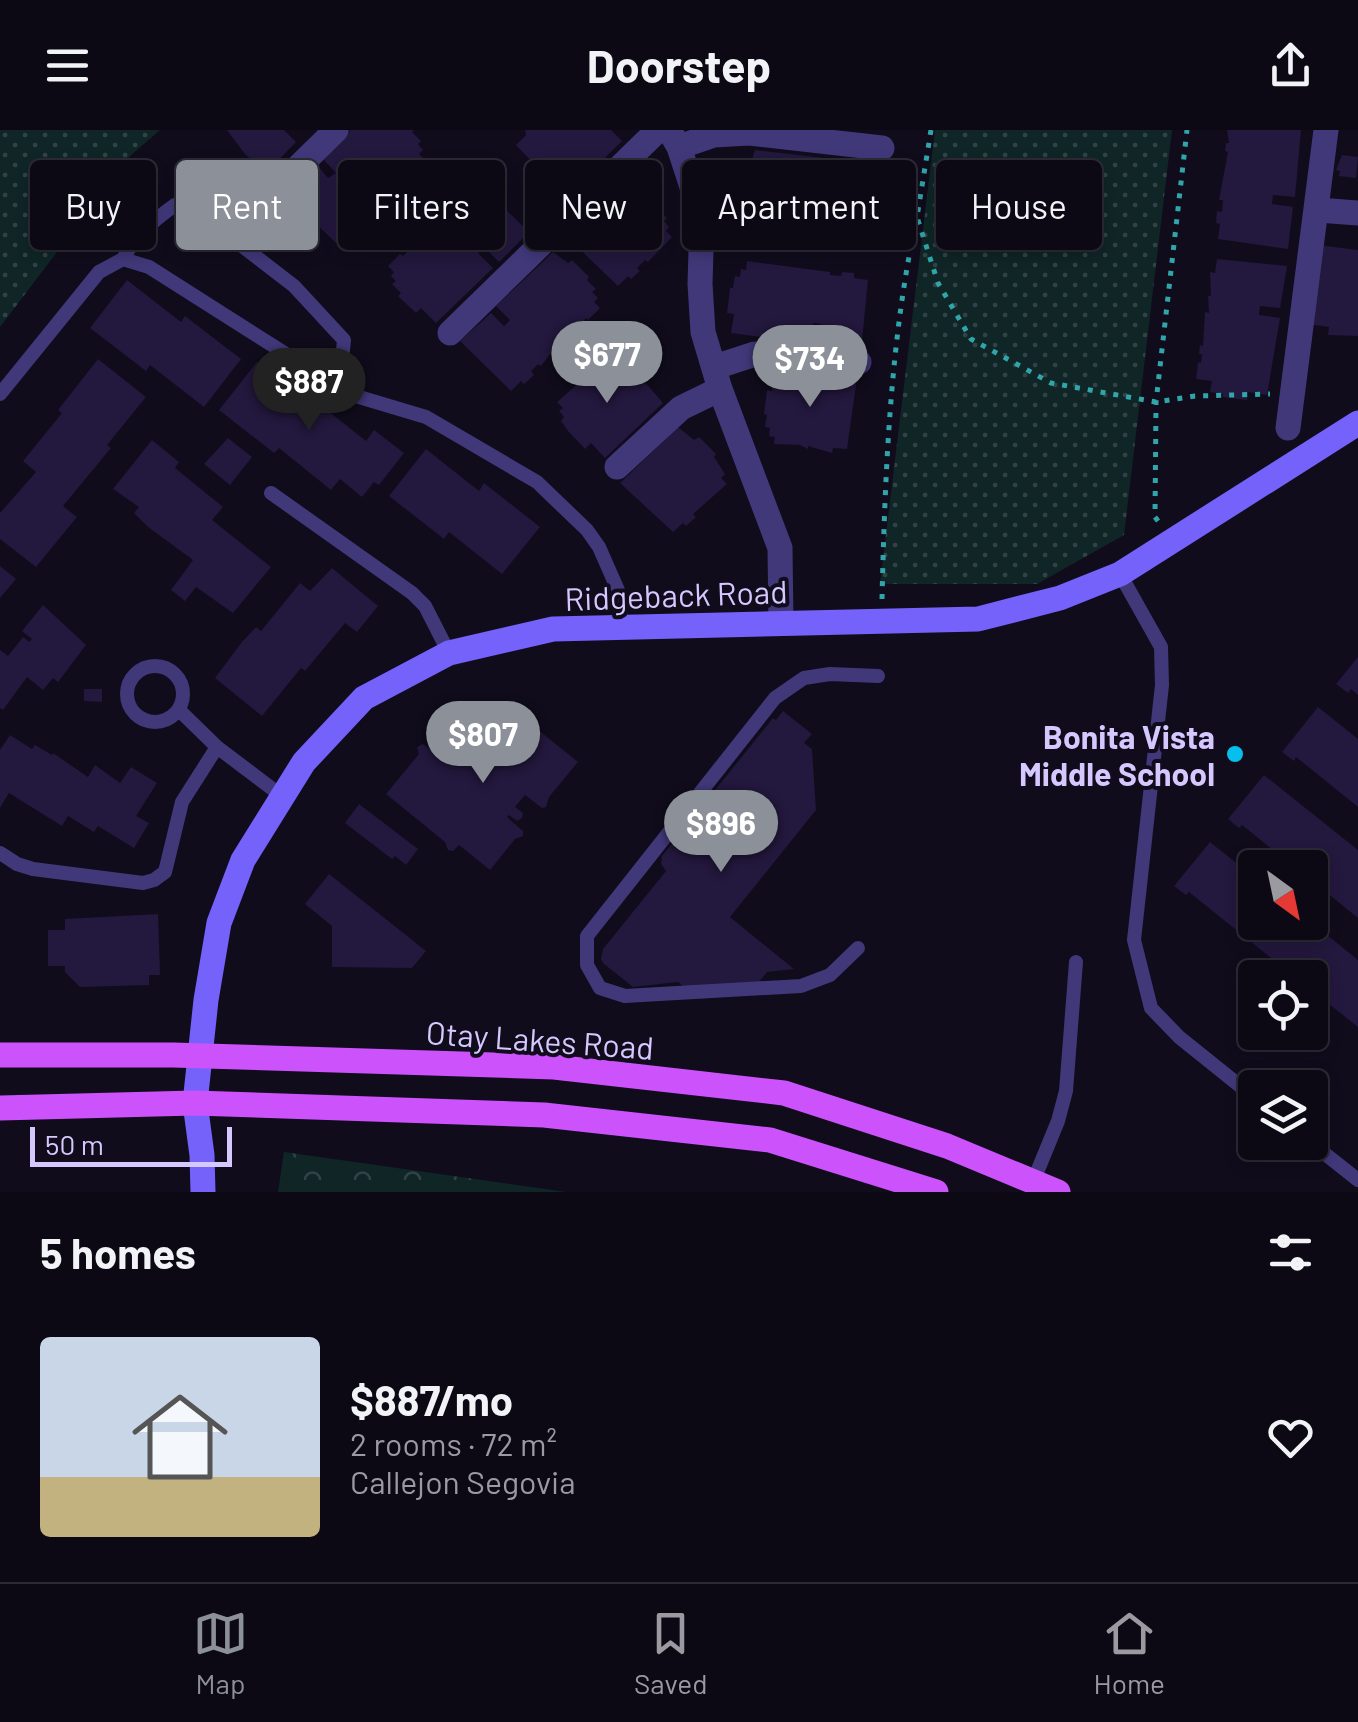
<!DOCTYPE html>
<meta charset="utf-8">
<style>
body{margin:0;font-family:Barlow,sans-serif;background:#15121e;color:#f1f3f6;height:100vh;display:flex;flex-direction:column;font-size:38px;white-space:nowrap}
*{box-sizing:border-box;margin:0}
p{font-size:32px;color:#9a9aa0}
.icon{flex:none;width:55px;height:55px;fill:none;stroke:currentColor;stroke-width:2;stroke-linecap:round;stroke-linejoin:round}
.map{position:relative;height:1062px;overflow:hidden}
.side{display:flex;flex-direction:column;background:#0c0915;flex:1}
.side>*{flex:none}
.top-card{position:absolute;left:30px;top:30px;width:1300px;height:90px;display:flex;gap:20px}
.needle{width:65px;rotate:147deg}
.buttons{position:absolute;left:1238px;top:720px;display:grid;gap:20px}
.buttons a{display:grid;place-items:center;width:90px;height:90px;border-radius:10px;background:#0c0915;box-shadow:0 5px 15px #0003,0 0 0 2px #2c2a34;font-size:50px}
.scale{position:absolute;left:30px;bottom:25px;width:202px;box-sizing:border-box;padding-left:10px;border:5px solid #d4c8fe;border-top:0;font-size:28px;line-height:35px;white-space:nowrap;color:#d4c8fe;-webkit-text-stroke:8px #100c1c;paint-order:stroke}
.price{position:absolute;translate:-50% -85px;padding:0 22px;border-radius:35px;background:#8c9099;color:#fff;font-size:32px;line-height:65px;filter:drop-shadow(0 2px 5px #0008)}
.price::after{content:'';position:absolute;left:50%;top:60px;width:30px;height:22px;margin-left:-15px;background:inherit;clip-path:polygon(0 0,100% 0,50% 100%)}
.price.active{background:#222;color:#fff}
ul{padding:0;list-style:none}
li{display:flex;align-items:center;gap:30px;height:250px;padding:0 40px}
li span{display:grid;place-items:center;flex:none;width:280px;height:200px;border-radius:10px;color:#555}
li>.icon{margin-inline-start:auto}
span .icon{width:120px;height:120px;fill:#fffc;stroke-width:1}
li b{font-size:42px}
h2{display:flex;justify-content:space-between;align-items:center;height:120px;padding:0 40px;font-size:42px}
.pill{padding:0 35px;border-radius:10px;background:#0c0915;box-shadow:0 5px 15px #0003,0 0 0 2px #2c2a34;font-size:35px;line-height:90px}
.pill.active{background:#8c9099;color:#fff}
header{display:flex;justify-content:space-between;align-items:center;height:130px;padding:0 40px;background:#0c0915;font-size:45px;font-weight:700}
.tabs{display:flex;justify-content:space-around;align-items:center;height:140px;border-top:2px solid #2c2a34;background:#0c0915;font-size:28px;color:#9a9aa0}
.tabs a{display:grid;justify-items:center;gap:5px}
.tabs .active{color:#8c9099}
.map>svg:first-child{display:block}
.grass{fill:url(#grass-dots)}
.forest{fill:url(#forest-crowns)}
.building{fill:#23183d}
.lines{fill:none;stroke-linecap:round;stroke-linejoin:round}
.path{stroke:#30a6ab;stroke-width:5;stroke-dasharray:5 8;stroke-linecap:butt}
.lane{stroke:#41387a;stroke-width:14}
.street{stroke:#41387a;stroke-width:25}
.secondary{stroke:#7462fb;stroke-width:25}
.primary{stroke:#cc52fb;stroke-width:25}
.poi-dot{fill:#06bfec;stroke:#100c1c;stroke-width:4}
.labels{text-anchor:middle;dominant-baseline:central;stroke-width:8;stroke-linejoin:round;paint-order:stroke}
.street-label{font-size:32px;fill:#d4c8fe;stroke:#100c1c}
.poi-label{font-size:32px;font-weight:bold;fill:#d4c8fe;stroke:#100c1c;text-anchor:end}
</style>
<header><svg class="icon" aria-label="menu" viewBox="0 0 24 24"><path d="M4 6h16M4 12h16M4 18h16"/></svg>Doorstep<svg class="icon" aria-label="share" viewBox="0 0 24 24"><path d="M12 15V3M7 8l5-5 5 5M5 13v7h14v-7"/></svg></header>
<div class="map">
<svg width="1358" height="1062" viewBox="0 0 1358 1062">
<defs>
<pattern id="grass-dots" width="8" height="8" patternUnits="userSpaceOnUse" patternTransform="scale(2.5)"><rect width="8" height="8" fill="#0f2526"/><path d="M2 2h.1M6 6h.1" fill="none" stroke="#314347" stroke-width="1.8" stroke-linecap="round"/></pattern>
<pattern id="forest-crowns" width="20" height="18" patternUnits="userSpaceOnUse" patternTransform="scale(2.5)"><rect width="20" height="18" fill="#0f2526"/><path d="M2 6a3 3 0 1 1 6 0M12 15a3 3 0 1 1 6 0" fill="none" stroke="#314347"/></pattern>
</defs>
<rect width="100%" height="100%" fill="#100c1c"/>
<path class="grass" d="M0 0H160L130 26 0 197Z
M935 0H1172L1124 405 1037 454H880Z"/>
<path class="forest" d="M284 1022 566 1062H278Z"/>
<path class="building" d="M227 0H284L296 12 266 43 245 24Z
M350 0H414L412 2 421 11 418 14 423 20 419 24 425 30 405 46 408 48 383 68 385 71 371 80 373 83 367 89 364 86 355 94 359 98 350 106 347 103 336 113 285 64 317 35 328 48 336 43 321 27Z
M525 0H611L622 11 565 67 516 15 526 5Z
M1227 0H1301L1295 67 1273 65 1272 74 1293 77 1288 119 1218 109 1220 94 1216 93 1217 81 1222 82 1223 70H1219L1228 22 1225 21 1226 13H1229Z
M755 20 884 35 873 105 859 104 858 108 835 100V104L786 95 785 98 751 93 752 86 747 85 748 77 744 76 745 63H741L745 38 749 39Z
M1342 25 1358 27 1356 48 1339 46 1340 41 1336 40Z
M624 50 638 65 643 59 661 77 658 79 667 88 664 91 669 97 666 101 672 107 648 132 645 130 637 138 640 141 631 149 628 146 618 156 566 106Z
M478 53 529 102 499 132 484 117 478 123 493 138 436 193 421 178 416 183 398 166 401 163 392 154 396 151 391 146 394 142 388 136 400 124 403 126 409 120 407 117 439 90 448 78 450 80 459 72 456 69 465 60 468 62Z
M1318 115 1358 120V206L1328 205 1329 197 1308 194Z
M553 122 568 133 572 130 589 147 587 150 596 159 592 162 598 168 594 172 600 178 588 190 586 188 576 202 574 200 553 225 551 223 541 236 538 234 531 241 534 245 524 254 521 251 511 261 460 211 491 183 504 196 510 190 496 176Z
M1217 129 1287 136 1280 178 1260 176 1259 185 1280 188 1267 265 1248 262 1247 270 1223 267V264L1210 262 1212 251 1196 249 1198 232 1201 233 1202 224H1199L1200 215 1203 216 1205 182 1209 183 1208 166H1211L1210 142 1215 143Z
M747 131 830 142V145L841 146 842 142 854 143V148L868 150 861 221 818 214 821 194 813 193 810 214 731 203 734 184 727 183 730 158H733L735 146 740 147 741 139 746 140Z
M127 150 181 192 185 186 241 229 204 277 150 235 146 241 90 198Z
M611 223 644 251 663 273 605 328 591 313 585 319 568 301 561 291 564 287 559 281 563 278 557 272 592 241 589 239 598 230 601 233Z
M98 229 146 267 107 315 111 318 63 376 77 387 36 437 0 409V383L36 342 23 331 62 283 58 280Z
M257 232 309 273 313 269 366 311 374 300 404 323 379 355 374 352 362 367 340 349 331 360 279 318 274 323 219 280Z
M774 240 857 248 847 319 833 318 832 323 808 316V319L800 315 774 314 775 307 769 306 770 298 765 297 767 285 764 284 767 260 772 261Z
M678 297 694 310 699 307 716 324 714 327 725 344 721 348 727 354 693 384 696 387 686 396 683 393 673 402 620 353Z
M228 308 252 327 230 355 204 334Z
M152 310 179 332 175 338 223 377 212 390 271 437 233 483 196 457 185 471 171 460 193 430 148 397 134 383 139 377 113 359Z
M426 319 479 361 484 353 540 397 502 444 449 402 444 409 389 366Z
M0 436 16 449 0 468Z
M332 438 378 476 357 502 345 493 305 541 301 538 262 586 215 548 242 512 256 497 261 501 300 453 310 461Z
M43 475 86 515 58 552 53 548 43 560 27 547 3 580 0 578V520L8 526 23 507 29 512 32 509 22 501Z
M1358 527V565L1351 559 1348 563 1336 554Z
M84 559H102V572L84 571Z
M496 577 522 598 528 591 534 590 537 599 578 632 549 667 546 677 542 678 525 665 515 677 523 683 522 688 517 691 509 685 507 687 523 701V706L515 709 490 740 459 715 453 721 448 720 445 712 386 664 419 624 417 617 423 614 452 635 444 621 450 616 460 624 465 619V609L471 607Z
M1318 577 1358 609V677L1296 627 1294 631 1282 622Z
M783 581 812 604 804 613 812 619 816 680 730 787 794 839 767 842 750 863 700 869 678 852 633 857 604 834 601 829 603 819 666 741 661 734 662 726 773 588 776 590Z
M10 605 32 619 35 615 52 625 53 623 88 647 95 635 120 653 131 637 157 653 136 686 149 693 134 718 98 696 94 702 68 686 62 696 9 663 0 678V620Z
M1264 645 1358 720V788L1310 749V738H1295L1242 695 1239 698 1228 689Z
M359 674 418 719 406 735 395 726 392 729 345 693Z
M1210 712 1255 748V792H1311L1358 830V897L1310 859V848H1296L1189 762 1186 765 1174 756Z
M329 744 426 821 412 838 332 837V796L305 774Z
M158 784 160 845H149V855L80 857 65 842V836H48V800H65V789Z"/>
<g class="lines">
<path class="path" d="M931 0 917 87 938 153 971 209 1051 253 1156 272 1195 266 1270 264
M1158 391 1155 387 1156 272 1187 0
M882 469C885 345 890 208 917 87"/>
<path class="lane" d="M123 129C135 106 154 90 175 75H189L294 156 344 210 342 231 330 252
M0 264 99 142 123 129 149 137 349 264 426 287 537 352 587 400 599 417 621 467V497
M271 363 412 463 425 476 449 523
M1120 444 1161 517 1162 555 1134 810 1151 878 1179 907 1255 968
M127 564a28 28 0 1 1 56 0a28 28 0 1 1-56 0Z
M179 580 217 617
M0 723 17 734 33 739 143 753 154 750 165 742 182 672 217 617 283 667
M858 818 830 845 801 856 625 866 600 858 587 835V806L775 568 804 548 830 544 878 546
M1310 1012 1358 1050
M1033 1052 1058 991 1066 961 1076 832"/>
<path class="street" d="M669 0 679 17 702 88 700 154 703 202 720 259 780 418 781 493
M679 17 714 5 749 3 882 18
M283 52 336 0
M1318 80 1358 83
M450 203 658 0
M715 237 755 224 859 232
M1288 298 1326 0
M617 337 681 278 720 259"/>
<path class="secondary" d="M203 1062 202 1025 195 973 206 870 219 793 243 730 304 632 364 568 449 523 553 499 978 489 1060 468 1120 444 1358 293"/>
<path class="primary" d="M0 925H173L554 937 784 963 947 1016 1058 1062
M0 978 195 973 544 985 770 1010 936 1062"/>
</g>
<circle class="poi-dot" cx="1235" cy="624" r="10"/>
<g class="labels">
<g class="street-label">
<text transform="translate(676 464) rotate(-2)">Ridgeback Road</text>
<text transform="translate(540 909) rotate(4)">Otay Lakes Road</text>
</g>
<g class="poi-label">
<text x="1215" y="606">Bonita Vista<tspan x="1215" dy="37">Middle School</tspan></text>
</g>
</g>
</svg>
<div class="buttons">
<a><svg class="needle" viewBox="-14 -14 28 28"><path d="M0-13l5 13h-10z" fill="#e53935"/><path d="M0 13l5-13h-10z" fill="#9a9aa0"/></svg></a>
<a><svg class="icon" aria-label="locate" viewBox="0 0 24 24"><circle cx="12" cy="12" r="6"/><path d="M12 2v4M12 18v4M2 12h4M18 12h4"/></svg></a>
<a><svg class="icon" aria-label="layers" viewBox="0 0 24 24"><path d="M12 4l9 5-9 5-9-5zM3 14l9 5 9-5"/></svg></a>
</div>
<div class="scale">50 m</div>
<b class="price" style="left:607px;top:276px">$677</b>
<b class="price" style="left:810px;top:280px">$734</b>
<b class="price active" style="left:309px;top:303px">$887</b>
<b class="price" style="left:483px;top:656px">$807</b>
<b class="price" style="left:721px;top:745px">$896</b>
<div class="top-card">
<a class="pill">Buy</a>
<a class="pill active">Rent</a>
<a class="pill">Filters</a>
<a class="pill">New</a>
<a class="pill">Apartment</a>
<a class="pill">House</a>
</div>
</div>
<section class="side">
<h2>5 homes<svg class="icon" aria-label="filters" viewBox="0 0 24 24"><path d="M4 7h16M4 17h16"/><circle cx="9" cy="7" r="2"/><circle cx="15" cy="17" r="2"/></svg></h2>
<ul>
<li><span style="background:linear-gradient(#c9d6e8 70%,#c2b280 0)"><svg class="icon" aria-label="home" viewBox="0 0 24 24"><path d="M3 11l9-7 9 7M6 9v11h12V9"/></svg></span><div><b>$887/mo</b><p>2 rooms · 72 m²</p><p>Callejon Segovia</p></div><svg class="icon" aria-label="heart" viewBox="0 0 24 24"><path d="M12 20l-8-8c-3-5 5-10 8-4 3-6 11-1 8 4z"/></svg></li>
</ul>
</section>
<nav class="tabs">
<a class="active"><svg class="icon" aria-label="map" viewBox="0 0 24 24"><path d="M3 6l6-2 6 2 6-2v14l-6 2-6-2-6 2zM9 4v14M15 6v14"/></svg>Map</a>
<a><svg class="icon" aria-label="saved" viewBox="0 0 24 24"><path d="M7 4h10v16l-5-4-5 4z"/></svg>Saved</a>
<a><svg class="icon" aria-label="home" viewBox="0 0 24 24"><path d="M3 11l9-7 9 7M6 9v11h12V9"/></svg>Home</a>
</nav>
